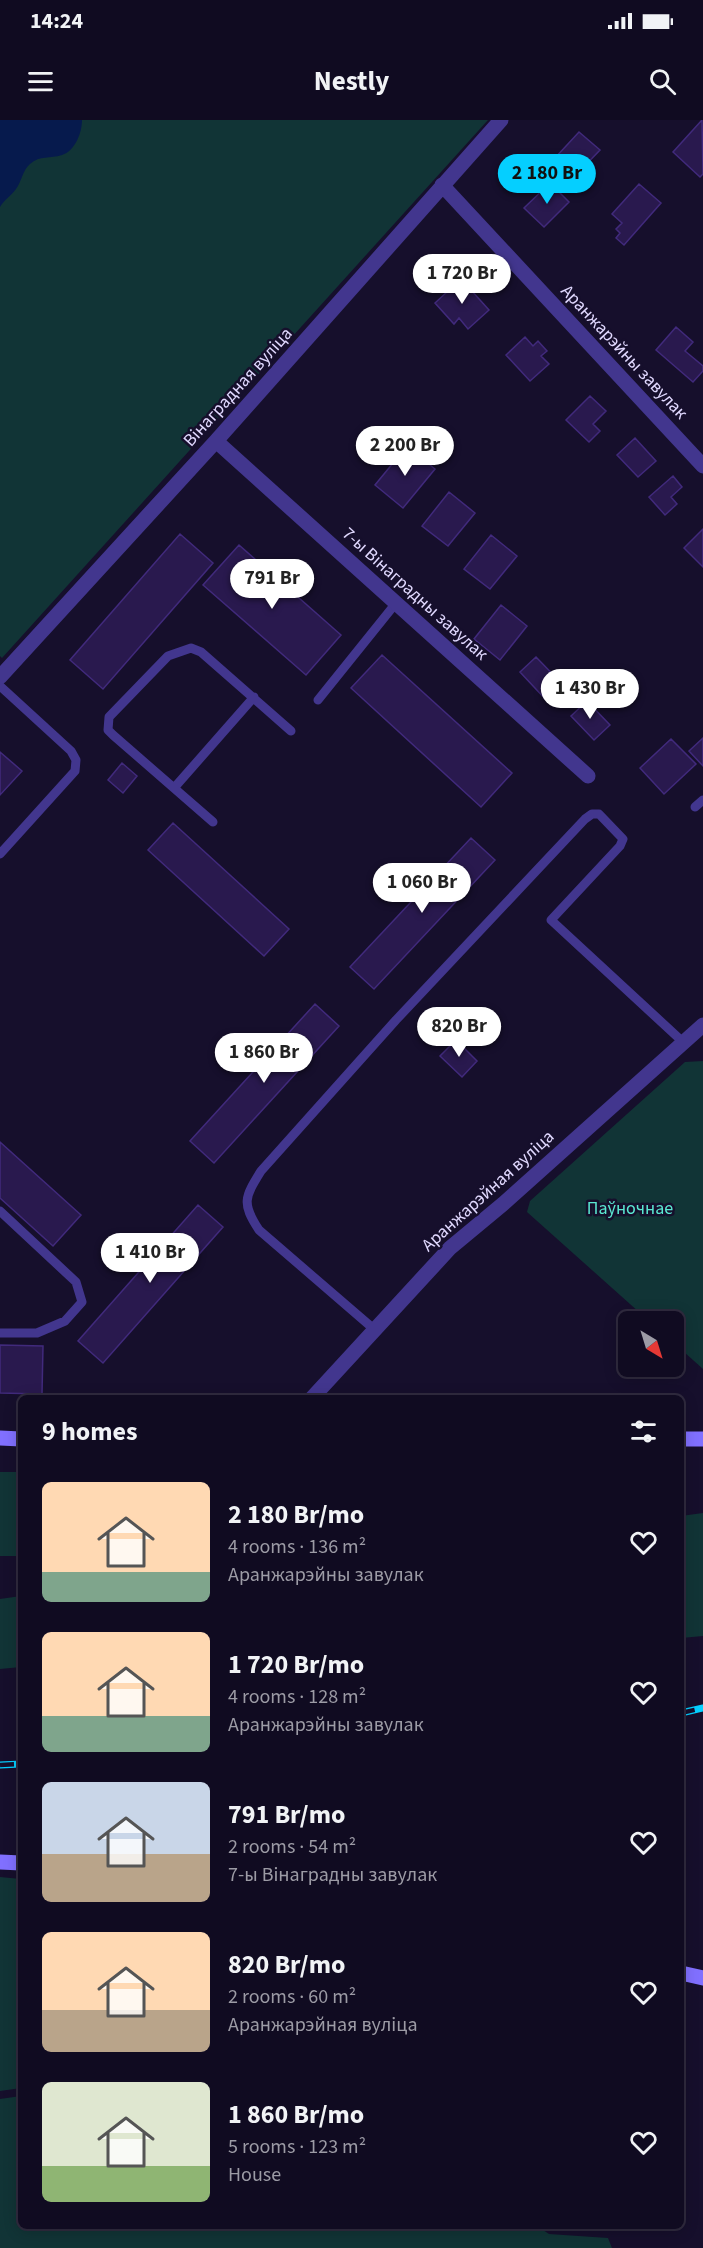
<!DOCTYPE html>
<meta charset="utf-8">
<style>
body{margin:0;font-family:"Source Sans 3",sans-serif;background:#1e192e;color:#f1f3f6;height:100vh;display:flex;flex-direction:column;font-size:22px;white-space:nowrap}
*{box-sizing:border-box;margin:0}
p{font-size:20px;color:#9c9ba5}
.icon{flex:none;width:33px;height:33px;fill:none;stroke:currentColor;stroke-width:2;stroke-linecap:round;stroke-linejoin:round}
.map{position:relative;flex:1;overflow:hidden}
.panel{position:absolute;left:18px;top:1275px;width:666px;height:834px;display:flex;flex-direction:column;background:#100b21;border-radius:9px;box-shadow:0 3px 15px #0003,0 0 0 2px #302b3f}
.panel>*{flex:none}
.needle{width:39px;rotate:142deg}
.controls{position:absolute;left:618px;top:1191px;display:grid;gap:12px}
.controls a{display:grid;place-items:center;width:66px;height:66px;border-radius:9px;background:#100b21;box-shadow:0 3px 15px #0003,0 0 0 2px #302b3f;font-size:30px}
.price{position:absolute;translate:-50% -51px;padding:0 14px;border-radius:21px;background:#fff;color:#222;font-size:20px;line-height:39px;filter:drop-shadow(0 2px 3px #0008)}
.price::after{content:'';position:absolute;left:50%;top:36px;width:18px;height:14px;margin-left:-9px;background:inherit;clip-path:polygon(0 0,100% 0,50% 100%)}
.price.on{background:#05cfff;color:#111}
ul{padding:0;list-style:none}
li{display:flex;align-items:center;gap:18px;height:150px;padding:0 24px}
li span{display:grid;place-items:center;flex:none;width:168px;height:120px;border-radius:9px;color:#555}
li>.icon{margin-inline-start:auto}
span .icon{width:72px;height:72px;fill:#fffc;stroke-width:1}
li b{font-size:26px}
h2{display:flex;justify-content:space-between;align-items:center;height:72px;padding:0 24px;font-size:26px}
.status{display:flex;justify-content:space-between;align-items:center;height:42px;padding:0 30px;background:#100b21;direction:ltr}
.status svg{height:16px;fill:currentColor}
header{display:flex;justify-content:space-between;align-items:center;height:78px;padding:0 24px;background:#100b21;font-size:27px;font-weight:700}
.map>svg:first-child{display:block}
.green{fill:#113436}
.water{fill:#061a4d}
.building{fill:#29194e;stroke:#412a7c;stroke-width:1.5}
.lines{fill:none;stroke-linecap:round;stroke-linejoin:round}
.lane{stroke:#42368e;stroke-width:9}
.street{stroke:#42368e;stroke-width:15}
.secondary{stroke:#8170ff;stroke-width:15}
.rail-casing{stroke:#05cfff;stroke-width:7}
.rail{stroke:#160f2c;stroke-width:4.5;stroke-dasharray:14;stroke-linecap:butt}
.labels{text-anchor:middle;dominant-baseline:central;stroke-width:5;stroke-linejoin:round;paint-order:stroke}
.street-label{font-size:18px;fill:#e1d9ff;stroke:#160f2c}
.park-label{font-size:18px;fill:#5be9d3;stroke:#160f2c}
</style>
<div class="status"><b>14:24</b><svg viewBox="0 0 49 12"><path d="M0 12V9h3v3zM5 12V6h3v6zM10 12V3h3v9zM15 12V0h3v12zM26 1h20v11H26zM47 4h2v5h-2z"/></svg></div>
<header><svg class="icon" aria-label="menu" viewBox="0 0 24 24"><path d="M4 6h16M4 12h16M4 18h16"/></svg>Nestly<svg class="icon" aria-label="search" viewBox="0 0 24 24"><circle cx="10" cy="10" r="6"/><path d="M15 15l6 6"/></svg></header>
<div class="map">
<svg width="703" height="2128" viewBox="0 0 703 2128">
<rect width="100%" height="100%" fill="#160f2c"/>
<path class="green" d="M0 0H488L2 538 0 536Z
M703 941V1249L674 1223V1202L649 1201 527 1092 530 1081 685 942Z
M0 1352H21V1436H0Z
M703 1393V1516L681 1518V1396Z
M21 1476V1547L0 1549V1479Z
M0 1757 21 1759V1968L0 1971Z
M21 1976V2106H537L549 2114 608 2118 612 2128H0V1979Z"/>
<path class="water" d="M0 0H82C82 13 75 31 62 35 50 39 40 35 30 44 22 51 22 61 16 69 11 76 4 80 0 87Z"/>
<path class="building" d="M702 0 703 54 700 57 673 32Z
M579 12 600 30 575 56 555 38Z
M550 63 569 82 544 107 524 88Z
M639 64 661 83 624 125 616 118 620 113 616 109 622 103 612 94Z
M461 159 489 190 468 209 459 198 454 204 435 183Z
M676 207 693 222 685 231 703 246V251L693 262 656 230Z
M525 217 533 226 538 221 547 231 541 236 549 244 530 261 506 235Z
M590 276 606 291 593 304 600 311 589 322 566 300Z
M635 318 656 341 638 357 617 335Z
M407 326 435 349 403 388 375 365Z
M673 356 682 367 671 377 677 384 665 395 649 377Z
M449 372 475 393 448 426 422 406Z
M703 409V447L684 428Z
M180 414 213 443 103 569 70 540Z
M491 415 517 436 490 469 464 449Z
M239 425 341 515 306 555 203 465Z
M501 485 527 506 500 540 474 519Z
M382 535 512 653 481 687 351 568Z
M536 537 565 567 548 582 520 552Z
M587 581 610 605 594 620 571 596Z
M703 618V646L689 631Z
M671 619 696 644 664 674 640 648Z
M0 632 22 651 0 675Z
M122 643 137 656 123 673 108 660Z
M173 703 289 809 264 836 148 730Z
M471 718 495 740 374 869 350 847Z
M315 884 339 906 214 1043 190 1021Z
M456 920 477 941 462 957 440 936Z
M0 1022 81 1095 53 1126 0 1078Z
M198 1085 223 1107 103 1243 78 1221Z
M0 1225 43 1226 42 1274 0 1273Z"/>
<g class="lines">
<path class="lane" d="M0 566 71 631 76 640 75 651 0 734
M318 580 396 483
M174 668 254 577
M695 687 703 680
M213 702 113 615 108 610 109 597 168 536 191 528 201 532 291 611
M0 1091 76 1162 82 1182 65 1201 37 1213H0
M375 1210 259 1110C241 1083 245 1077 261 1051L396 900 585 699 592 694H599L623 719 620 726 551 800 683 922"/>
<path class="street" d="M442 65 703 346
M216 321 588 656
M0 557 216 321 501 0
M312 1278 450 1128 503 1084 703 905"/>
<path class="secondary" d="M0 1318 21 1319
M681 1319H703
M0 1742 21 1743
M681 1853 703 1858"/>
<g class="rail-casing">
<path id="rail" d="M681 1593 703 1588
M0 1645 21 1644"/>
</g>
<use href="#rail" class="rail"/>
</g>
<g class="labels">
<g class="street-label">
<text transform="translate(624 232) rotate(47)">Аранжарэйны завулак</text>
<text transform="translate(238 267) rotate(-48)">Вінаградная вуліца</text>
<text transform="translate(415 474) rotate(42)">7-ы Вінаградны завулак</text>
<text transform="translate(488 1071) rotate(-42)">Аранжарэйная вуліца</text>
</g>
<g class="park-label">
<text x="630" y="1088">Паўночнае</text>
</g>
</g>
</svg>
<div class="controls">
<a><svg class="needle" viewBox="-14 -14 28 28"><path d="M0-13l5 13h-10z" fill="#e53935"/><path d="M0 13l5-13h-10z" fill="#9c9ba5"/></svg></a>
</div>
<b class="price on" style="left:547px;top:85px">2 180 Br</b>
<b class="price" style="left:462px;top:185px">1 720 Br</b>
<b class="price" style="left:405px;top:357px">2 200 Br</b>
<b class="price" style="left:272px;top:490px">791 Br</b>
<b class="price" style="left:590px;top:600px">1 430 Br</b>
<b class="price" style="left:422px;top:794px">1 060 Br</b>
<b class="price" style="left:459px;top:938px">820 Br</b>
<b class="price" style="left:264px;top:964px">1 860 Br</b>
<b class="price" style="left:150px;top:1164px">1 410 Br</b>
<section class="panel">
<h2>9 homes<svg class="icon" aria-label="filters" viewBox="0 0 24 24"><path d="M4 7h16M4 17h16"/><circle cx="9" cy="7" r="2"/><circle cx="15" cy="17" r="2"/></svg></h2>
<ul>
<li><span style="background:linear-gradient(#ffd9b3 75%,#7fa58c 0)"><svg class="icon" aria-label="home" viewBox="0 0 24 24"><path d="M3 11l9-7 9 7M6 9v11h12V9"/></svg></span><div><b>2 180 Br/mo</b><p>4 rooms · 136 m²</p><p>Аранжарэйны завулак</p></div><svg class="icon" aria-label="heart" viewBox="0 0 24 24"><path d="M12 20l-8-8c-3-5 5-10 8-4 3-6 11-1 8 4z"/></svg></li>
<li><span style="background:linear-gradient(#ffd9b3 70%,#7fa58c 0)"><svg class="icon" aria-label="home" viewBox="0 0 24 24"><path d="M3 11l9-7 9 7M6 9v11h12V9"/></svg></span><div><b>1 720 Br/mo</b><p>4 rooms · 128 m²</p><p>Аранжарэйны завулак</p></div><svg class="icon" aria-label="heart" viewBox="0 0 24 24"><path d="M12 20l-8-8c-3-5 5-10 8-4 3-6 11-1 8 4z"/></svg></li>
<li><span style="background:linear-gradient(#c9d6e8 60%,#b9a48a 0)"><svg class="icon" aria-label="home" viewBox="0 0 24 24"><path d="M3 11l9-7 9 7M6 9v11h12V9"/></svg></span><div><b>791 Br/mo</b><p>2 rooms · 54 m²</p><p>7-ы Вінаградны завулак</p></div><svg class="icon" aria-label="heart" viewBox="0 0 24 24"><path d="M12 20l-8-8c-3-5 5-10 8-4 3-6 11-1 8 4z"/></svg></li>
<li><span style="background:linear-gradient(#ffd9b3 65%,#b9a48a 0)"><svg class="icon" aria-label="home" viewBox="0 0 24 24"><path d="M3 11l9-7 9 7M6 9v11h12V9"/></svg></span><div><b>820 Br/mo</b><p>2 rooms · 60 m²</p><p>Аранжарэйная вуліца</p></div><svg class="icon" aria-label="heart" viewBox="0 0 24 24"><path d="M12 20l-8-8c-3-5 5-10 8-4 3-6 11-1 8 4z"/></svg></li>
<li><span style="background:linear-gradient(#dfe7d0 70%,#8fb573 0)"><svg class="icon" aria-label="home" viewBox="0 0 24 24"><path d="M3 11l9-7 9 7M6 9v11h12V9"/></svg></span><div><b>1 860 Br/mo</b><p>5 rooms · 123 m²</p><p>House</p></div><svg class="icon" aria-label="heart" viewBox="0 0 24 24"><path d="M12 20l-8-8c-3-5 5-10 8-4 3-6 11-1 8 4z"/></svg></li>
</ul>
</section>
</div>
